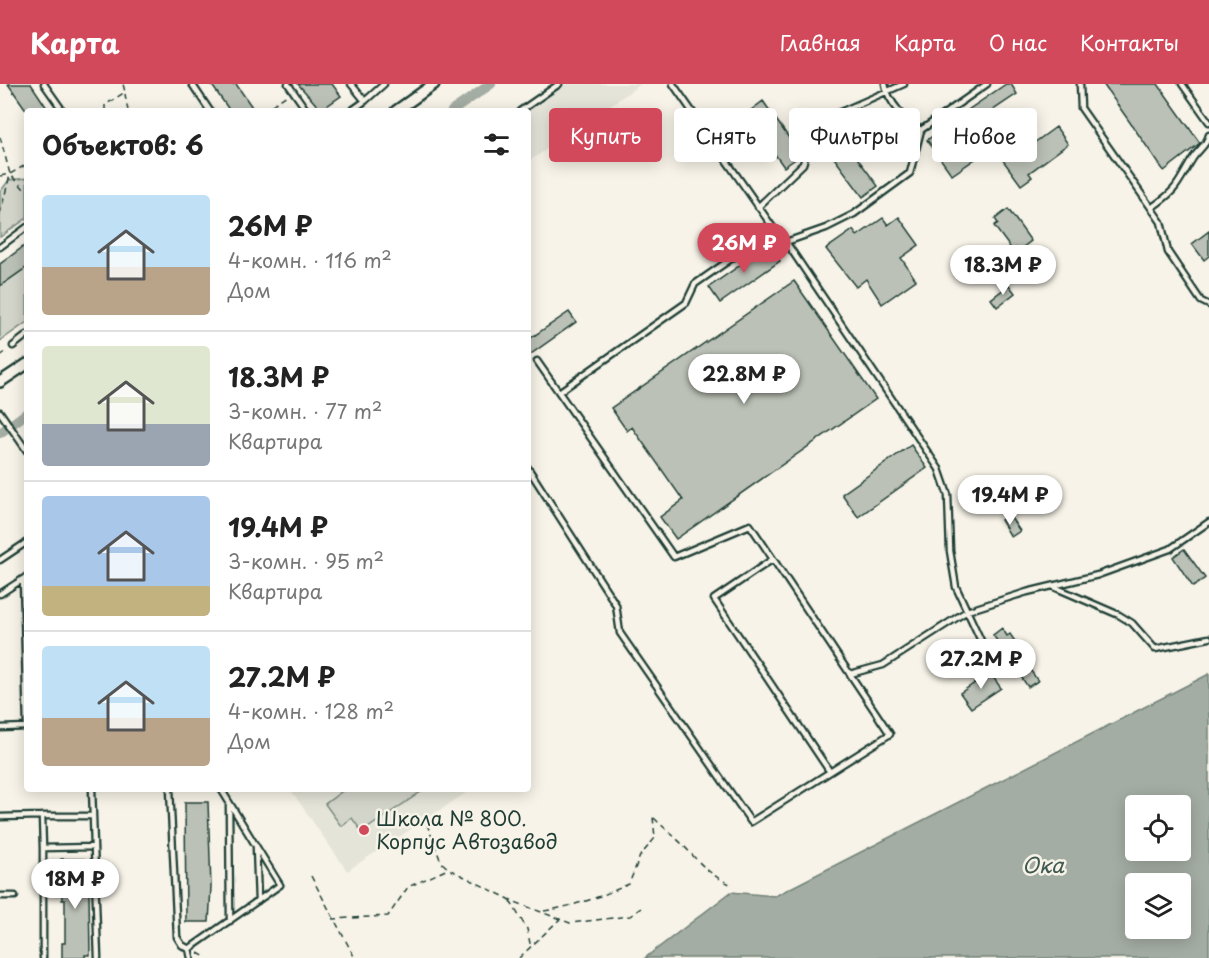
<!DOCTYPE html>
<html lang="ru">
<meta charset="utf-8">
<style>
body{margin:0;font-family:"Playpen Sans",sans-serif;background:#f6f6f6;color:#222;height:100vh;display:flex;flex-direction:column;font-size:22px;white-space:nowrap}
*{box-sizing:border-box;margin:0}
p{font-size:20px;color:#767676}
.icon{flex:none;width:33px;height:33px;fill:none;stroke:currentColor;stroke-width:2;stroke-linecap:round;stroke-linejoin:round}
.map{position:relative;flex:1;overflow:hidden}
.details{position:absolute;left:24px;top:24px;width:507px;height:684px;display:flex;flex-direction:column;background:#fff;border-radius:6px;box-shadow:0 3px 15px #0003}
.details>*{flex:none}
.top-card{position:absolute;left:549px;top:24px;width:570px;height:54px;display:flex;gap:12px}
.controls{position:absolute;left:1125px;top:711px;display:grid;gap:12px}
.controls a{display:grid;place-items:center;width:66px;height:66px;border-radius:6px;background:#fff;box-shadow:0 3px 15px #0003;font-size:30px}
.price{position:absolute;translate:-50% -51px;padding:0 14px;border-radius:21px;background:#fff;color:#222;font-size:20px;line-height:39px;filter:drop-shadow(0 2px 3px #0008)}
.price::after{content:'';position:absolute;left:50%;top:36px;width:18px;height:14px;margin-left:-9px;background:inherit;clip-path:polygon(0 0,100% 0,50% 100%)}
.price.current{background:#d1495b;color:#fff}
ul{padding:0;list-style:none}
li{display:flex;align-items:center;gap:18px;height:150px;padding:0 18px}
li+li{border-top:2px solid #e0e0e0}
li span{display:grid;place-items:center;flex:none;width:168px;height:120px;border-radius:6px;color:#555}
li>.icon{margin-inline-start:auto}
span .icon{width:72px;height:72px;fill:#fffc;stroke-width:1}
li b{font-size:26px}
h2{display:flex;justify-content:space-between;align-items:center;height:72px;padding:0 18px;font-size:26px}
.chip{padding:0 21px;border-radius:6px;background:#fff;box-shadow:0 3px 15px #0003;font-size:21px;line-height:54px}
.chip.current{background:#d1495b;color:#fff}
header{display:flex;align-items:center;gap:36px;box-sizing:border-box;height:84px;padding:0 30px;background:#d1495b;color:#fff}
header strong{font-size:28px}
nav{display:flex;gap:33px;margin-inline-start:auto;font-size:21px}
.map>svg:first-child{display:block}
.built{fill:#e5e4d9}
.green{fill:#d3d5ca;stroke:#79897f;stroke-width:1.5}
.water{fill:#a4ada3;stroke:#6f8077;stroke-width:1.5;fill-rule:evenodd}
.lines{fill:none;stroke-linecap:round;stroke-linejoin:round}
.canal{stroke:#a4ada3;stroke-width:10}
.building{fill:#bbc1b6;stroke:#1f3d34;stroke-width:1.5}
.service-casing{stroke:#1f3d34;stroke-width:9}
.minor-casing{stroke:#1f3d34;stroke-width:14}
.path{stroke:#1f3d34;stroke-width:1.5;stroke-dasharray:6 4.5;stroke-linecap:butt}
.service{stroke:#f7f3e8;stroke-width:4.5}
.minor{stroke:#f7f3e8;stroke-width:9}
.poi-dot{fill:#d1495b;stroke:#f7f3e8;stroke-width:2}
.labels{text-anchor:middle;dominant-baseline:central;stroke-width:5;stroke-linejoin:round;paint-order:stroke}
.poi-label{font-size:20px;fill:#1f3d34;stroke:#f7f3e8;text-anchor:start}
.water-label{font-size:21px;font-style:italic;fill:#405950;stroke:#f7f3e8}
</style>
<header>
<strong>Карта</strong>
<nav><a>Главная</a><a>Карта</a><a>О нас</a><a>Контакты</a></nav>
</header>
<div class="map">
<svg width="1209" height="874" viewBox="0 0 1209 874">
<rect width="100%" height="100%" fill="#f7f3e8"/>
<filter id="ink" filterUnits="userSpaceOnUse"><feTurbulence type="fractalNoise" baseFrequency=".0167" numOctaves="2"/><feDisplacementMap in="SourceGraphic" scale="12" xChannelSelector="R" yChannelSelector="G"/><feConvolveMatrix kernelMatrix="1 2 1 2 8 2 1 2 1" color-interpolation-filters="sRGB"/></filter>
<g filter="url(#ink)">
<path class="built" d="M557 0H641L528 78V27H518Z
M290 705H472L347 787Z"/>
<path class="green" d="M27 94V134L0 153V108L9 96Z
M27 183V238L0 257V202Z
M345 705H425L362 748 352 734 341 742 325 720Z"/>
<path class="water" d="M1209 590V874H645L731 808 775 812ZM1136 722H1180V766H1136ZM1136 800H1180V844H1136Z"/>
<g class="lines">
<path class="canal" d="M452 27 491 0
M0 349 27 329"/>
</g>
<path class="building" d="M8 0H31L49 27H27Z
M211 0H236L252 23 246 27H230Z
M298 0H332L341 12 321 26Z
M1006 0H1011L1017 10 986 31 1000 50 989 57 968 26Z
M1103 0H1158L1200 59 1164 87Z
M763 17 801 71 784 83 746 30Z
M832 40 878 102 863 113 817 51Z
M950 40 975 75 952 91 927 56Z
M1056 43 1068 60 1029 89 1032 93 1021 101 1002 75 1013 67 1016 72Z
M1008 125 1031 157 1018 167 1016 164 1012 166 994 142 998 139 995 135Z
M899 133 919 161 901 174 916 196 882 220 866 195 856 203 826 165 853 146 857 152 883 134 888 141Z
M1209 147V172L1204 176 1192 160Z
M27 160V183L0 202V180Z
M769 161 780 177 720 219 709 203Z
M794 197 876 315 676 455 660 433 683 416 632 343 627 347 611 324Z
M1009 201 1015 209 997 223 991 215Z
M569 228 576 238 528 272V256Z
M911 361 927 384 858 433 842 410Z
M1009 431 1020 447 1011 453 1001 436Z
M1184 465 1205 494 1193 503 1173 473Z
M1002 544 1007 552 1010 550 1029 578 1026 580 1038 597 1028 603 993 551Z
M990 589 1001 604 971 624 960 609Z
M185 718H208L211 803 209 838H186Z
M61 775H84V804L89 803V810L90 871H85V874H62V859H65V816H62Z"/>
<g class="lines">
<g class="service-casing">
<path id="service" d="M44 0 63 27
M192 0 210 27
M288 0 307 27
M673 0 774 145 786 158 939 385 948 411 950 467 956 503 989 574
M885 0C888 19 906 36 921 46
M1080 0 1081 24 1161 138 1168 168 1201 217 1209 221
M1182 0 1209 38
M365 17 384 0
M351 27 365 17 351 0
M520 27 559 0
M758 123 803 80 814 44 831 32 904 0
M1151 124C1179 105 1177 100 1193 74 1199 65 1207 61 1209 51
M786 158 826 144 854 130 910 89 921 46 987 0
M0 163 27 143
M13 262 27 251
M537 277 674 473 750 441 773 475
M559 308 686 219 695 200 774 145
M0 328 27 367
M528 384 616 521 620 549 751 738 890 650 773 475 714 515 830 688
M0 476 27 458
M1052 502 1119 531 1132 539 1155 565 1209 554
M0 510 23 495
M850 590 883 581 967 527 1027 508 1098 491 1170 465 1209 438
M27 643 23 495 27 492
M0 644 27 643
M92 705 93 732
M170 705 177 853 182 861 189 865
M229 720 230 837
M0 733 42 732
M256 763 258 817
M43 764 42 732H93L94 763
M0 812H15
M43 874V764L94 763 98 874
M191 874 189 865 280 801 221 705"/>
</g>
<g class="minor-casing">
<path id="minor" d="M396 27 434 0
M0 298 27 280"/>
</g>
<path class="path" d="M125 10 128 27
M105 27V21L125 8 123 0
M263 27 287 11
M0 53 10 90 27 108
M0 92 10 90 27 80
M0 130 10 91
M0 272 7 267
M654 734C663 743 673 751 682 760 698 777 709 791 730 800
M427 740 441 778 449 785 515 818 570 839 630 832 641 824
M311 792 355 874
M510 817 527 845 531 864
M544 827C574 822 601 813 629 800L640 772 655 754 653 733
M332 835 388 832 408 803 448 785
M198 869 207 874
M519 874 560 835"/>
<use href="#service" class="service"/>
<use href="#minor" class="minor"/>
</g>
</g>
<circle class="poi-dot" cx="364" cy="746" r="6"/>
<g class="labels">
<g class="poi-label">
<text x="376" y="734">Школа № 800.<tspan x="376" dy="23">Корпус Автозавод</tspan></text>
</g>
<g class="water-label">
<text x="1043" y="780">Ока</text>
</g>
</g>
</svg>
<div class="controls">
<a><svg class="icon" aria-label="locate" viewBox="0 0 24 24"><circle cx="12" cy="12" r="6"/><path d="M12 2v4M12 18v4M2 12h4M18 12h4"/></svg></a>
<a><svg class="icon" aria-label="layers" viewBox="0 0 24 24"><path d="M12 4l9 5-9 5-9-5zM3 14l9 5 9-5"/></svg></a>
</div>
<b class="price current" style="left:744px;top:190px">26M ₽</b>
<b class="price" style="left:1003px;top:212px">18.3M ₽</b>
<b class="price" style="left:744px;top:321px">22.8M ₽</b>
<b class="price" style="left:1010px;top:442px">19.4M ₽</b>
<b class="price" style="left:981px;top:606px">27.2M ₽</b>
<b class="price" style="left:75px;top:826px">18M ₽</b>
<div class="top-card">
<a class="chip current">Купить</a>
<a class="chip">Снять</a>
<a class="chip">Фильтры</a>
<a class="chip">Новое</a>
</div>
<section class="details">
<h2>Объектов: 6<svg class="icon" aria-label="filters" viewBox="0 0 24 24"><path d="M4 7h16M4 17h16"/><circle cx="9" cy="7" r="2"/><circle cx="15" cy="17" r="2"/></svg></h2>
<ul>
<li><span style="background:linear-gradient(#bfe0f5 60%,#b9a48a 0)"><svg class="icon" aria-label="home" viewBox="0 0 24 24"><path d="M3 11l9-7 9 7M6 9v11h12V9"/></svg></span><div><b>26M ₽</b><p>4-комн. · 116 m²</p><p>Дом</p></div></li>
<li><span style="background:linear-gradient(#dfe7d0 65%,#9aa5b1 0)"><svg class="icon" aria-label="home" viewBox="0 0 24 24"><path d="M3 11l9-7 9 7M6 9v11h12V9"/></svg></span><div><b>18.3M ₽</b><p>3-комн. · 77 m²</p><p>Квартира</p></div></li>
<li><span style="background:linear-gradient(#a9c7e8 75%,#c2b280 0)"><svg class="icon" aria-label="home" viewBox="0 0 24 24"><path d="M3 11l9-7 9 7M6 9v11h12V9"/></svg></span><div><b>19.4M ₽</b><p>3-комн. · 95 m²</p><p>Квартира</p></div></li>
<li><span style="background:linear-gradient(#bfe0f5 60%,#b9a48a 0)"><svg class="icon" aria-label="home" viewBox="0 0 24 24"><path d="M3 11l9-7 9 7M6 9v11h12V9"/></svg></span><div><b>27.2M ₽</b><p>4-комн. · 128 m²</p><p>Дом</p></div></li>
</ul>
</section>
</div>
